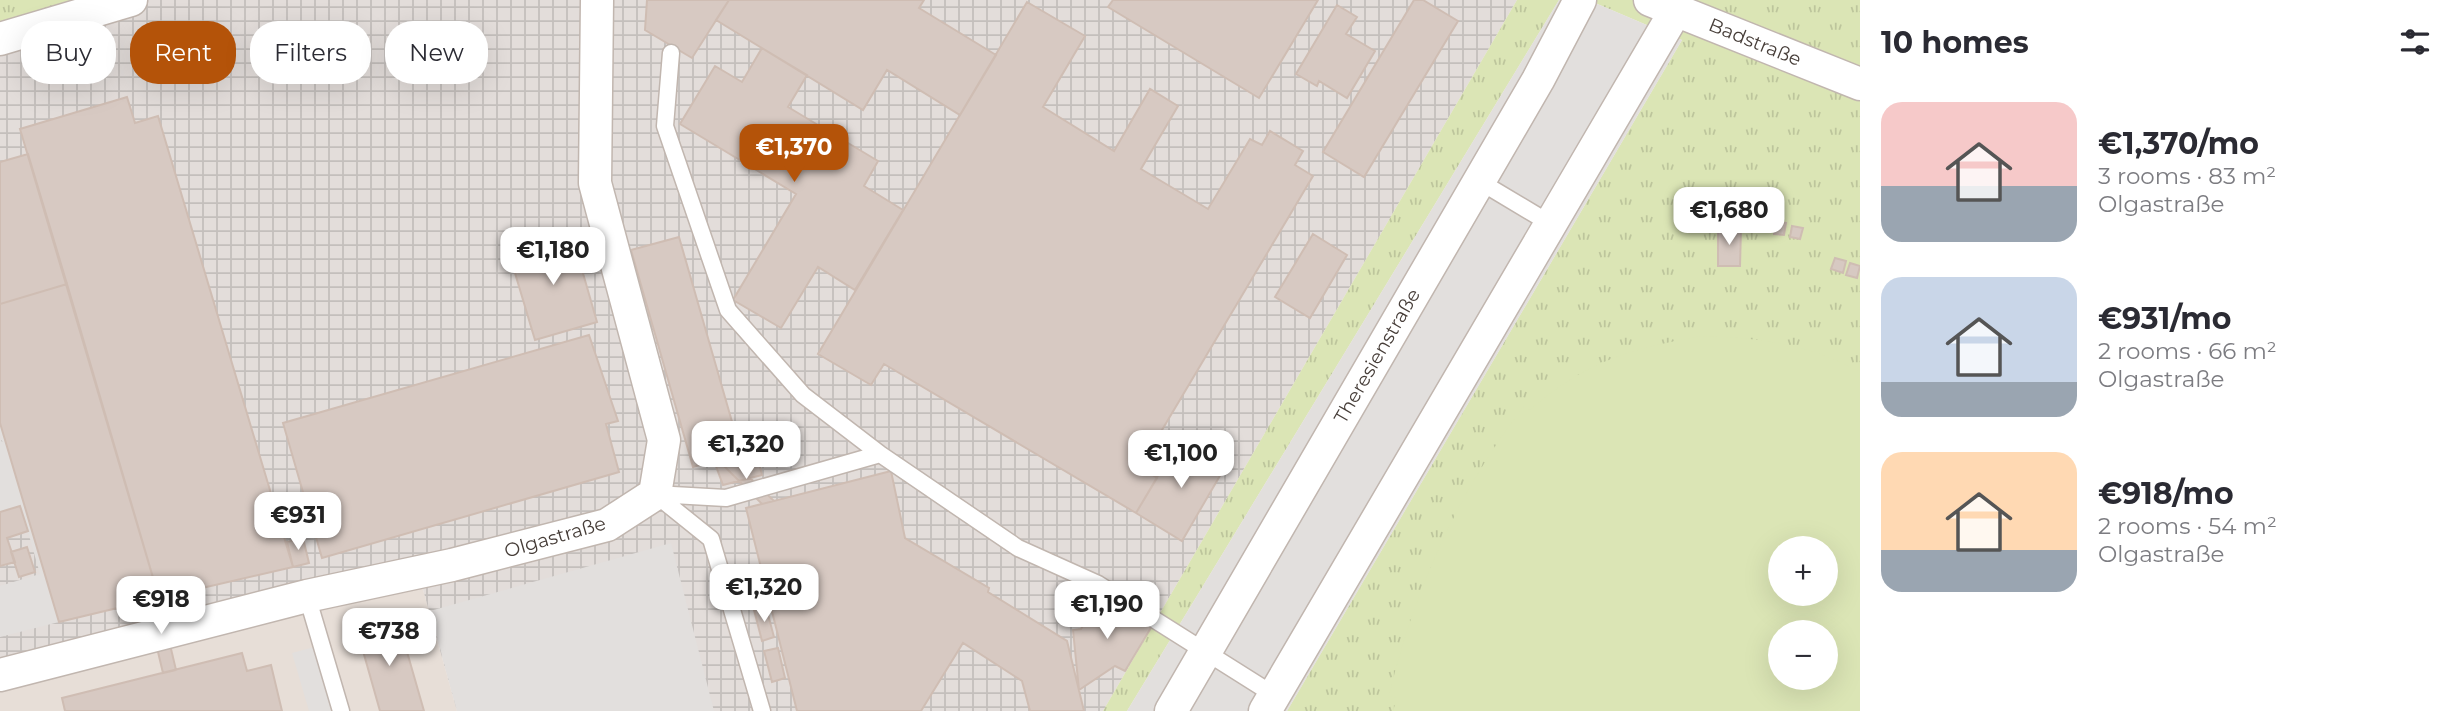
<!DOCTYPE html>
<meta charset="utf-8">
<style>
body{margin:0;font-family:Montserrat,sans-serif;background:#f7f7f7;color:#2b2b33;height:100vh;display:flex;flex-direction:column;font-size:26px;white-space:nowrap}
*{box-sizing:border-box;margin:0}
p{font-size:23px;color:#7c7c81}
.icon{flex:none;width:38px;height:38px;fill:none;stroke:currentColor;stroke-width:2;stroke-linecap:round;stroke-linejoin:round}
.map{position:relative;flex:1;overflow:hidden}
.drawer{display:flex;flex-direction:column;background:#fff;width:595px}
.drawer>*{flex:none}
.banner{position:absolute;left:21px;top:21px;width:665px;height:63px;display:flex;gap:14px}
.buttons{position:absolute;left:1768px;top:536px;display:grid;gap:14px}
.buttons a{display:grid;place-items:center;width:70px;height:70px;border-radius:50%;background:#fff;box-shadow:0 7px 28px #0002;font-size:35px}
.price{position:absolute;translate:-50% -60px;padding:0 16px;border-radius:14px;background:#fff;color:#222;font-size:23px;line-height:46px;filter:drop-shadow(0 2px 4px #0008)}
.price::after{content:'';position:absolute;left:50%;top:42px;width:21px;height:16px;margin-left:-10px;background:inherit;clip-path:polygon(0 0,100% 0,50% 100%)}
.price.on{background:#b45309;color:#fff}
ul{padding:0;list-style:none}
li{display:flex;align-items:center;gap:21px;height:175px;padding:0 21px}
li span{display:grid;place-items:center;flex:none;width:196px;height:140px;border-radius:21px;color:#555}
li>.icon{margin-inline-start:auto}
span .icon{width:84px;height:84px;fill:#fffc;stroke-width:1}
li b{font-size:30px}
h2{display:flex;justify-content:space-between;align-items:center;height:84px;padding:0 21px;font-size:30px}
.chip{padding:0 24px;border-radius:28px;background:#fff;box-shadow:0 7px 28px #0002;font-size:24px;line-height:63px}
.chip.on{background:#b45309;color:#fff}
main{display:flex;flex:1;min-height:0}
.map>svg:first-child{display:block}
.residential{fill:#e7ded7}
.industrial{fill:url(#industrial-grid)}
.grass{fill:url(#grass-tufts);fill-rule:evenodd}
.park{fill:#dbe5b5;fill-rule:evenodd}
.parking{fill:#e2dfdd}
.building{fill:#d7c9c2;stroke:#cfbdb3;stroke-width:2}
.lines{fill:none;stroke-linecap:round;stroke-linejoin:round}
.service-casing{stroke:#c1b6af;stroke-width:19}
.minor-casing{stroke:#c1b6af;stroke-width:35}
.service{stroke:#fff;stroke-width:16}
.minor{stroke:#fff;stroke-width:32}
.labels{text-anchor:middle;dominant-baseline:central;stroke-width:6;stroke-linejoin:round;paint-order:stroke}
.street-label{font-size:19px;fill:#463d38;stroke:#fff}
</style>
<main>
<div class="map">
<svg width="1860" height="711" viewBox="0 0 1860 711">
<defs>
<pattern id="industrial-grid" width="8" height="8" patternUnits="userSpaceOnUse" patternTransform="scale(1.75)"><rect width="8" height="8" fill="#e3ddda"/><path d="M0 4h8M4 0v8" fill="none" stroke="#c4bfbc"/></pattern>
<pattern id="grass-tufts" width="24" height="20" patternUnits="userSpaceOnUse" patternTransform="scale(1.75)"><rect width="24" height="20" fill="#dbe5b5"/><path d="M3 7l-1-3M5 7V3M7 7l1-3M15 17l-1-3M17 17v-4M19 17l1-3" fill="none" stroke="#bdc59c"/></pattern>
</defs>
<rect width="100%" height="100%" fill="#f3eee9"/>
<path class="residential" d="M422 586 457 711H0V674Z"/>
<path class="industrial" d="M85 0H1517L1103 711H457L422 586 0 674V25Z"/>
<path class="grass" d="M0 0H85L0 25Z
M1517 0H1559L1127 711H1103Z
M1588 0H1860V711H1287L1682 40ZM1780 548H1825V593H1780ZM1780 632H1825V677H1780Z"/>
<path class="park" d="M1702 336C1760 338 1808 343 1860 372V711H1393L1397 698 1389 696C1413 592 1459 490 1524 406L1530 410C1584 362 1632 348 1702 336ZM1780 548H1825V593H1780ZM1780 632H1825V677H1780Z"/>
<path class="parking" d="M1559 0H1588L1682 40 1287 711H1127Z
M0 305 59 622 0 637V586L40 574 28 532 0 540V438L3 444 0 434Z
M671 543 714 711H457L430 611Z
M314 647 332 711H309L292 653Z"/>
<path class="building" d="M647 0H729L692 58 645 30Z
M729 0H924L919 8 996 55 960 115 887 70 863 110 716 20Z
M1318 0 1259 98 1108 7 1113 0Z
M1414 0H1423L1458 21 1364 177 1323 152Z
M1027 2 1085 36 1043 107 1114 151 1150 89 1178 106 1141 169 1208 209 1250 139 1262 145 1270 131 1303 151 1295 165 1313 176 1140 467 1157 478 1136 513 884 364 871 385 818 354Z
M1337 5 1357 17 1346 34 1375 51 1347 98 1319 81 1317 86 1296 74Z
M762 48 807 75 788 107 878 161 864 186 903 210 855 290 818 267 781 328 733 300 796 194 680 124 715 66 742 82Z
M127 97 135 123 158 116 293 567 159 598 20 129Z
M28 154 67 284 0 304V162Z
M1775 222 1786 223 1784 235 1774 234Z
M1792 226 1803 228 1800 239 1790 237Z
M1718 229H1741L1740 266H1718Z
M1313 234 1347 255 1310 318 1275 297Z
M572 235 597 322 535 340 509 253Z
M679 237 741 453 693 467 631 250Z
M1835 258 1846 261 1843 273 1831 269Z
M1850 263 1860 266 1857 278 1846 275Z
M67 284 159 598 59 622 0 423V304Z
M589 335 618 421 606 424 619 472 322 558 283 423Z
M1179 440 1225 467 1182 541 1136 513Z
M756 451 762 475 723 485 714 461Z
M728 457 774 501 762 504 718 460Z
M891 471 905 538 989 588 988 592 1067 641 1084 711H1030L1022 681 963 643 921 711H797L746 508Z
M20 506 28 531 7 538 15 562 0 566V512Z
M303 538 309 563 293 567 287 542Z
M27 547 35 572 19 577 11 552Z
M1101 595 1152 626 1125 671 1115 666 1079 690 1073 630 1081 629Z
M159 598 176 670 163 673 146 601Z
M766 607 774 637 762 641 754 610Z
M378 624 380 629 399 624 424 711H380L363 651 355 653 350 636 353 631Z
M778 648 785 678 772 682 764 651Z
M242 653 247 671 271 665 282 711H65L62 698Z"/>
<g class="lines">
<g class="service-casing">
<path id="service" d="M671 53 665 126 728 310 803 395 880 454 1018 548 1098 584 1274 695
M1479 181 1551 224
M307 596 341 711
M762 711 711 539 655 494 726 498 880 454"/>
</g>
<g class="minor-casing">
<path id="minor" d="M1650 0 1860 84
M0 39 131 0
M0 675 307 596 452 565 607 525 655 494 664 440 595 183 597 0
M1171 711 1538 80 1580 0
M1265 711 1676 10"/>
</g>
<use href="#service" class="service"/>
<use href="#minor" class="minor"/>
</g>
<g class="labels">
<g class="street-label">
<text transform="translate(1755 42) rotate(22)">Badstraße</text>
<text transform="translate(1377 356) rotate(-60)">Theresienstraße</text>
<text transform="translate(555 537) rotate(-16)">Olgastraße</text>
</g>
</g>
</svg>
<div class="buttons">
<a>+</a>
<a>−</a>
</div>
<b class="price on" style="left:794px;top:184px">€1,370</b>
<b class="price" style="left:1729px;top:247px">€1,680</b>
<b class="price" style="left:553px;top:287px">€1,180</b>
<b class="price" style="left:746px;top:481px">€1,320</b>
<b class="price" style="left:1181px;top:490px">€1,100</b>
<b class="price" style="left:298px;top:552px">€931</b>
<b class="price" style="left:764px;top:624px">€1,320</b>
<b class="price" style="left:161px;top:636px">€918</b>
<b class="price" style="left:1107px;top:641px">€1,190</b>
<b class="price" style="left:389px;top:668px">€738</b>
<div class="banner">
<a class="chip">Buy</a>
<a class="chip on">Rent</a>
<a class="chip">Filters</a>
<a class="chip">New</a>
</div>
</div>
<section class="drawer">
<h2>10 homes<svg class="icon" aria-label="filters" viewBox="0 0 24 24"><path d="M4 7h16M4 17h16"/><circle cx="9" cy="7" r="2"/><circle cx="15" cy="17" r="2"/></svg></h2>
<ul>
<li><span style="background:linear-gradient(#f6c9c9 60%,#9aa5b1 0)"><svg class="icon" aria-label="home" viewBox="0 0 24 24"><path d="M3 11l9-7 9 7M6 9v11h12V9"/></svg></span><div><b>€1,370/mo</b><p>3 rooms · 83 m²</p><p>Olgastraße</p></div></li>
<li><span style="background:linear-gradient(#c9d6e8 75%,#9aa5b1 0)"><svg class="icon" aria-label="home" viewBox="0 0 24 24"><path d="M3 11l9-7 9 7M6 9v11h12V9"/></svg></span><div><b>€931/mo</b><p>2 rooms · 66 m²</p><p>Olgastraße</p></div></li>
<li><span style="background:linear-gradient(#ffd9b3 70%,#9aa5b1 0)"><svg class="icon" aria-label="home" viewBox="0 0 24 24"><path d="M3 11l9-7 9 7M6 9v11h12V9"/></svg></span><div><b>€918/mo</b><p>2 rooms · 54 m²</p><p>Olgastraße</p></div></li>
</ul>
</section>
</main>
